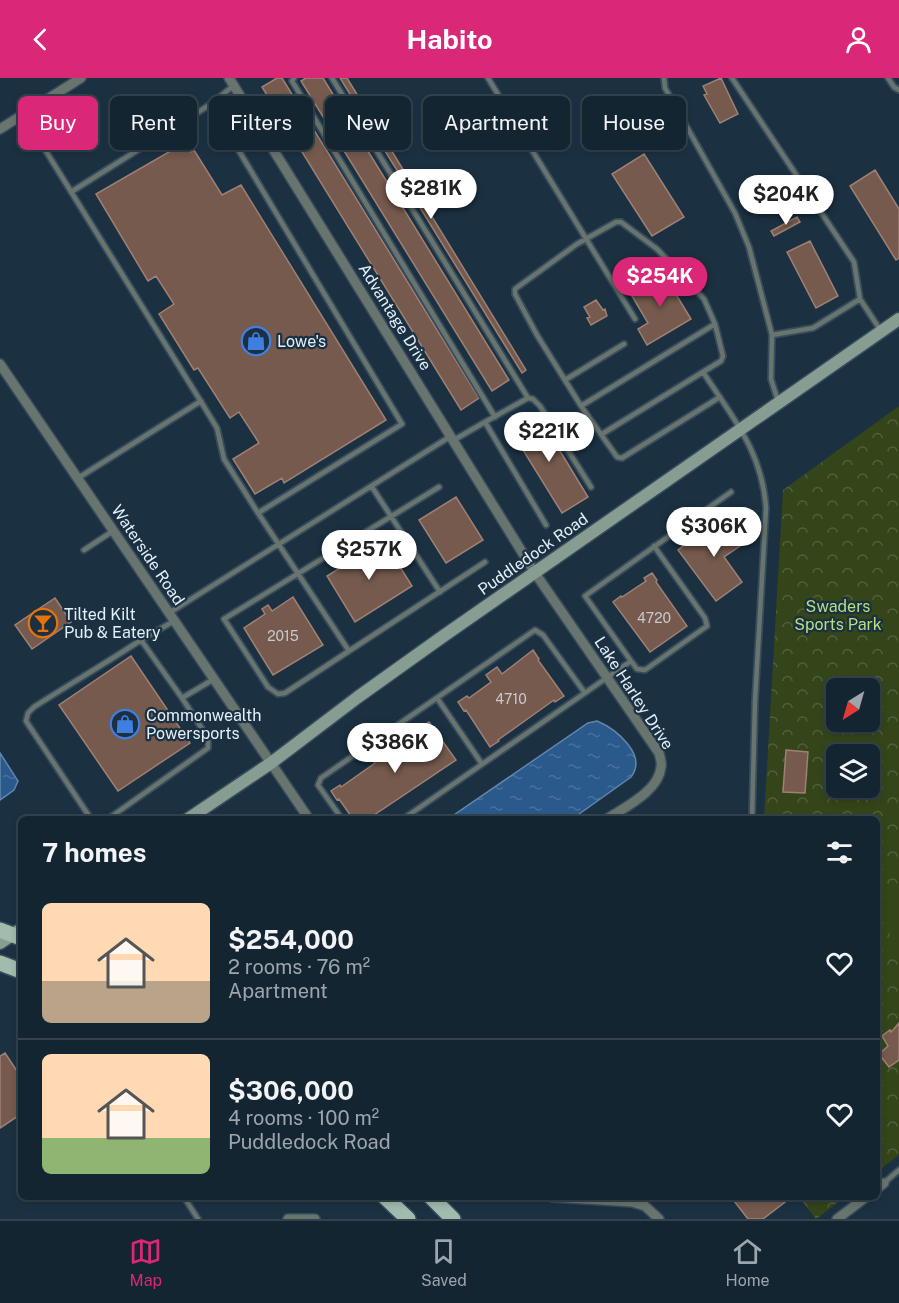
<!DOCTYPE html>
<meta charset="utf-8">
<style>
body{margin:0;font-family:"Public Sans",sans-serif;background:#21313e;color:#f1f3f6;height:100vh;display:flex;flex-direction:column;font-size:22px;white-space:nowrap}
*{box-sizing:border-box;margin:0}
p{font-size:20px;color:#9da5ac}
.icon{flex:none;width:33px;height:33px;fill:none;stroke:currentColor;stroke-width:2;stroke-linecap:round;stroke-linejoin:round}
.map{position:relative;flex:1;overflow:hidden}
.panel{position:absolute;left:18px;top:738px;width:862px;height:384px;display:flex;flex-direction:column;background:#142532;border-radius:9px;box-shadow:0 3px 9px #0003,0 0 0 2px #33424d}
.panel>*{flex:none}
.hud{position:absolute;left:18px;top:18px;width:864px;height:54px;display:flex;gap:12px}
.needle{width:39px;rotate:217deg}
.buttons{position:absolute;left:826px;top:600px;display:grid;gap:12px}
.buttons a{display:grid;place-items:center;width:54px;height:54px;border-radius:9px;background:#142532;box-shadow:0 3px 9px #0003,0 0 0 2px #33424d;font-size:30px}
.price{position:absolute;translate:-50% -51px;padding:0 14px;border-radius:21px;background:#fff;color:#222;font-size:20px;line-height:39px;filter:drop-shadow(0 2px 3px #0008)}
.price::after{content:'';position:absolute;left:50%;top:36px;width:18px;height:14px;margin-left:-9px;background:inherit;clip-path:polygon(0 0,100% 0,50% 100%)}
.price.active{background:#db2777;color:#fff}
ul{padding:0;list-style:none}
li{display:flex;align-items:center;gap:18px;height:150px;padding:0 24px}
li+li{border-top:2px solid #33424d}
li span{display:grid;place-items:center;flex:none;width:168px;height:120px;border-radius:9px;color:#555}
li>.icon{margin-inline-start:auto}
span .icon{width:72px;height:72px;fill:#fffc;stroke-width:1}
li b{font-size:26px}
h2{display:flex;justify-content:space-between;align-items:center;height:72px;padding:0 24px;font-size:26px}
.pill{padding:0 21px;border-radius:9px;background:#142532;box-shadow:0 3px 9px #0003,0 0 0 2px #33424d;font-size:21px;line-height:54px}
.pill.active{background:#db2777;color:#fff}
header{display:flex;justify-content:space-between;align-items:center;height:78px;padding:0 24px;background:#db2777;color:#fff;font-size:27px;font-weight:700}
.tabs{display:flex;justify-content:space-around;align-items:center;height:84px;border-top:2px solid #33424d;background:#142532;font-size:16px;color:#9da5ac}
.tabs a{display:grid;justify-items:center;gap:3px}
.tabs .active{color:#db2777}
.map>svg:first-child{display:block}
.park{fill:url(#park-crowns);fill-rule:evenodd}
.garden{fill:#34451a}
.water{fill:url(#water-ripples);stroke:#6186ad;stroke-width:1.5}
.building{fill:#755a4d;stroke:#9e8174;stroke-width:1.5}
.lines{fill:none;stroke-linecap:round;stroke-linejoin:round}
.lane-casing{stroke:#374c5c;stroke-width:8}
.street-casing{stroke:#374c5c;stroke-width:12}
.secondary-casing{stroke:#374c5c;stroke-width:15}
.primary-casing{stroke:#374c5c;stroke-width:18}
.lane{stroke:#68756e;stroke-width:4.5}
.street{stroke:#68756e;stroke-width:9}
.secondary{stroke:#889d92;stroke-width:12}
.primary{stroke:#a1bbad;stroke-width:15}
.labels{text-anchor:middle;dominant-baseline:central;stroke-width:4.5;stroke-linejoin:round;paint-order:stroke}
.number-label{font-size:14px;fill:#c7cad0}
.street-label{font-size:16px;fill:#e2f0fb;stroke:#1b3142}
.poi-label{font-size:16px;fill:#e2f0fb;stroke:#1b3142;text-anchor:start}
.park-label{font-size:16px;fill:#b7de81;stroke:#1b3142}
</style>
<header><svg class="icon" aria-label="back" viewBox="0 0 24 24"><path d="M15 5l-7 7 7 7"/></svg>Habito<svg class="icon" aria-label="person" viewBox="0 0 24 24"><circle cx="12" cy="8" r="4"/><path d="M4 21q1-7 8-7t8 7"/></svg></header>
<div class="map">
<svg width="899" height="1141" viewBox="0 0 899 1141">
<defs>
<pattern id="park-crowns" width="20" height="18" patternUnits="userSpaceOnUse" patternTransform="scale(1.5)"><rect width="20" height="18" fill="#34451a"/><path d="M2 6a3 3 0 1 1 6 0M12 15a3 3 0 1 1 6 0" fill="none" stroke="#51603c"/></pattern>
<pattern id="water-ripples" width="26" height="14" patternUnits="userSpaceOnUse" patternTransform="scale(1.5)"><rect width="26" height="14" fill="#2a598b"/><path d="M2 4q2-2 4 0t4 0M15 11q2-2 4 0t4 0" fill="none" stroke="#49719c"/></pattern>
</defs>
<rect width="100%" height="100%" fill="#1b3142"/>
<path class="park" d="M899 328V1077L878 1093V741H764L783 412ZM837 610H870V644H837ZM837 676H870V710H837Z
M799 1119H845L816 1141Z"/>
<path class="garden" d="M899 814V877L891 873 894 867C887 847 878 828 899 814Z"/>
<path class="water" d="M597 643C616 651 648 677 631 699L572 741H448L588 645Z
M0 675 18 703 14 712 0 722Z"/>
<path class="building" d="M277 0H282L479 320 461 332 262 9Z
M306 0H323L509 302 492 313 301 3Z
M340 0H347L526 292 522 295Z
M721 0 738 36 720 45 704 17 707 16 703 8Z
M186 64 191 74 194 72 222 117 241 107 386 342 284 405 282 400 255 416 233 381 259 365 239 334 230 340 198 290 194 292 159 236 174 226 156 198 148 203 96 116Z
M644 76 684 139 652 158 612 96Z
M875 92 899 131V180L896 182 850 108Z
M797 139 800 144 774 158 771 153Z
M810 163 838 218 816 230 787 174Z
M660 190 691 241 647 267 638 251 648 245 632 218 653 205 649 196Z
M596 222 603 232 605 231 607 238 591 247 587 240 590 239 584 229Z
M537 335 588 419 562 435 510 351Z
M456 419 483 462 446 485 419 442Z
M725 438 743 466 724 479 742 504 716 523 678 472 687 465 689 466Z
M384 463 412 508 355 544 327 498Z
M652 495 657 502 656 504 687 548 650 574 613 524 621 518 622 519 646 503 644 500Z
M293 519 323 567 273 597 244 550 265 536 262 531 268 527 272 533Z
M55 520 71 544 32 571 15 547Z
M533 572 539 581 538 582 564 618 555 624 554 622 498 662 499 663 490 669 466 632 464 633 458 624 467 618 469 620 491 604 486 597 497 589 502 596Z
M131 578 190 665 118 713 59 627Z
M429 644 456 682 368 741H353L339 721 337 722 331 713 340 707 341 709 375 685 369 677 382 667 388 676 422 652 420 650Z
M786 672 808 674 805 715 783 714Z
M899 945V982L889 989 879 976 888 968 882 958 890 952 891 954 893 952Z
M5 975 21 999V1036L0 1050V978Z
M731 1119H781L785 1124 763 1141H748Z"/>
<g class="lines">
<g class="lane-casing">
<path id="lane" d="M294 0 292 3 495 339
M332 0 528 320
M488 0 635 241
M664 0 665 10 735 135 749 169 772 257 771 301 778 323
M732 0 854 184 860 221 881 253
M888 0 894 9 899 12
M233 8 211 26 402 346 258 435
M23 36 203 327 217 350 224 381 258 435 349 573 485 484
M71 114 211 26
M772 257 813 250 860 221
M703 294 721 283 723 278 715 246 704 221 657 171 621 144H616L577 166 515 211V216L537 257 581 328 617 379 622 380 720 319
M565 302 624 266
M581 328 715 246
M485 344 528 320 533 321 540 328 591 409
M602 356 703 294C733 340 762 373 766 430L755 623 752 741
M454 362 485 344 546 447
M78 400 201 323
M372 409 440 514
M84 472 113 453
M169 535 451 358
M174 543 141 562 182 620 214 601
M349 573 285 615 278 616 268 609 224 541 439 409
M631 583 585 518 731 414
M437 620 482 686
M91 741 26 643 28 635 34 629C70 606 106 585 141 562
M108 741 208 670V660L182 620
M342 741 318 707 321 700 535 552 543 557 585 615
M403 741 631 583 637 591 645 592 707 548 705 540 654 468
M884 1105 899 1092
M184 1119 198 1141"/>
</g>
<g class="street-casing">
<path id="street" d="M229 0 535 495 659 675C660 679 662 684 661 689 659 713 625 729 607 741
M0 51 81 0
M0 286 309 741
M878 1110 884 1105
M552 1119 632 1124 645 1128 659 1141
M288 1141H315
M837 1141 866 1119"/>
</g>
<g class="secondary-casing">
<path id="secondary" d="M188 741 271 685 358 619 442 559 899 241
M0 865 21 851"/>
</g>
<g class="primary-casing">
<path id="primary" d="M0 852 21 860
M0 885 21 893
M385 1119 408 1141
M431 1119 453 1141"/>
</g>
<use href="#lane" class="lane"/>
<use href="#street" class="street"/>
<use href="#secondary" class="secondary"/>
<use href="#primary" class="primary"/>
</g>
<defs>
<g id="shop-ring" transform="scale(1.5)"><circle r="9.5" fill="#1b3142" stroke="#3f7fe0" stroke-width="1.5"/><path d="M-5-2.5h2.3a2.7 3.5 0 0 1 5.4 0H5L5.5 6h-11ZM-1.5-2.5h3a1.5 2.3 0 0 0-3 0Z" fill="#3f7fe0"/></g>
<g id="bar-ring" transform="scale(1.5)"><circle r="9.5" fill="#1b3142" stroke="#e8710a" stroke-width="1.5"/><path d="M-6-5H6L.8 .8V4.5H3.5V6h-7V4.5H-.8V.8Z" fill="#e8710a"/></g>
</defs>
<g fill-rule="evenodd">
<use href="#shop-ring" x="256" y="263"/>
<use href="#bar-ring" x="43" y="545"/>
<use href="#shop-ring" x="125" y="646"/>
</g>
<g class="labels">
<g class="number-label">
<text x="654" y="540">4720</text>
<text x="283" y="558">2015</text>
<text x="511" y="621">4710</text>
</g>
<g class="street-label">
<text transform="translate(395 239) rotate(58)">Advantage Drive</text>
<text transform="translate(533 476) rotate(-35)">Puddledock Road</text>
<text transform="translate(148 477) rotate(56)">Waterside Road</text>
<text transform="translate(634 615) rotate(57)">Lake Harley Drive</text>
</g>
<g class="poi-label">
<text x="277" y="263">Lowe's</text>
<text x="64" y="536">Tilted Kilt<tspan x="64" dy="18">Pub &amp; Eatery</tspan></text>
<text x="146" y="637">Commonwealth<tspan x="146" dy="18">Powersports</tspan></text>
</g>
<g class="park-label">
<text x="838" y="528">Swaders<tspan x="838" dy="18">Sports Park</tspan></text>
</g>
</g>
</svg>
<div class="buttons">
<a><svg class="needle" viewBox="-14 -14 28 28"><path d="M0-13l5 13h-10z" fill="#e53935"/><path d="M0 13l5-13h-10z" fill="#9da5ac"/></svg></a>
<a><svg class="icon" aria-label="layers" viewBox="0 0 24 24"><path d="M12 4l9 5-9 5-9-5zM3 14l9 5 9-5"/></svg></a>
</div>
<b class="price" style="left:431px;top:142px">$281K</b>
<b class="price" style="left:786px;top:148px">$204K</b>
<b class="price active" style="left:660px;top:230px">$254K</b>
<b class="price" style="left:549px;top:385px">$221K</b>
<b class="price" style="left:714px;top:480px">$306K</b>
<b class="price" style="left:369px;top:503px">$257K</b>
<b class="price" style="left:395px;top:696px">$386K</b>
<div class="hud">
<a class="pill active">Buy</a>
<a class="pill">Rent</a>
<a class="pill">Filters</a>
<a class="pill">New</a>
<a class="pill">Apartment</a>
<a class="pill">House</a>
</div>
<section class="panel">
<h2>7 homes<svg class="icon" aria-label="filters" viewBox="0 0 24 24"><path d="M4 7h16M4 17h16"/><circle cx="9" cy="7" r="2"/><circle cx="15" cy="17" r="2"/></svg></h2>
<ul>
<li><span style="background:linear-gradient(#ffd9b3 65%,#b9a48a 0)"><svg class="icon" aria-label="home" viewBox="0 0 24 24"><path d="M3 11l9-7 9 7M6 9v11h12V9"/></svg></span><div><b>$254,000</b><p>2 rooms · 76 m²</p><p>Apartment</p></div><svg class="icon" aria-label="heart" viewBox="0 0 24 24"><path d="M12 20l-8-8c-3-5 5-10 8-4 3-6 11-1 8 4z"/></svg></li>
<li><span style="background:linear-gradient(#ffd9b3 70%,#8fb573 0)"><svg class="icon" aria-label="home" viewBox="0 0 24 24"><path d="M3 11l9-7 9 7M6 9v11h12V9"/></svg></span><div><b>$306,000</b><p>4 rooms · 100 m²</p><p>Puddledock Road</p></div><svg class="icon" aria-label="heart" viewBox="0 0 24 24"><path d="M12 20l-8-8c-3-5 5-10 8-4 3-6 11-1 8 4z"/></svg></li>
</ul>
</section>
</div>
<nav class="tabs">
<a class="active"><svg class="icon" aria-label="map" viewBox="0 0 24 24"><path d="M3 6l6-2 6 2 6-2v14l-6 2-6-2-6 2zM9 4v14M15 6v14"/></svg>Map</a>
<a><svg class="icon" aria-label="saved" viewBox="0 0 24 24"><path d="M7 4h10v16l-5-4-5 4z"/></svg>Saved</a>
<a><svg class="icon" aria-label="home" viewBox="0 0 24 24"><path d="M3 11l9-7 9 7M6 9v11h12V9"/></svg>Home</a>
</nav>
